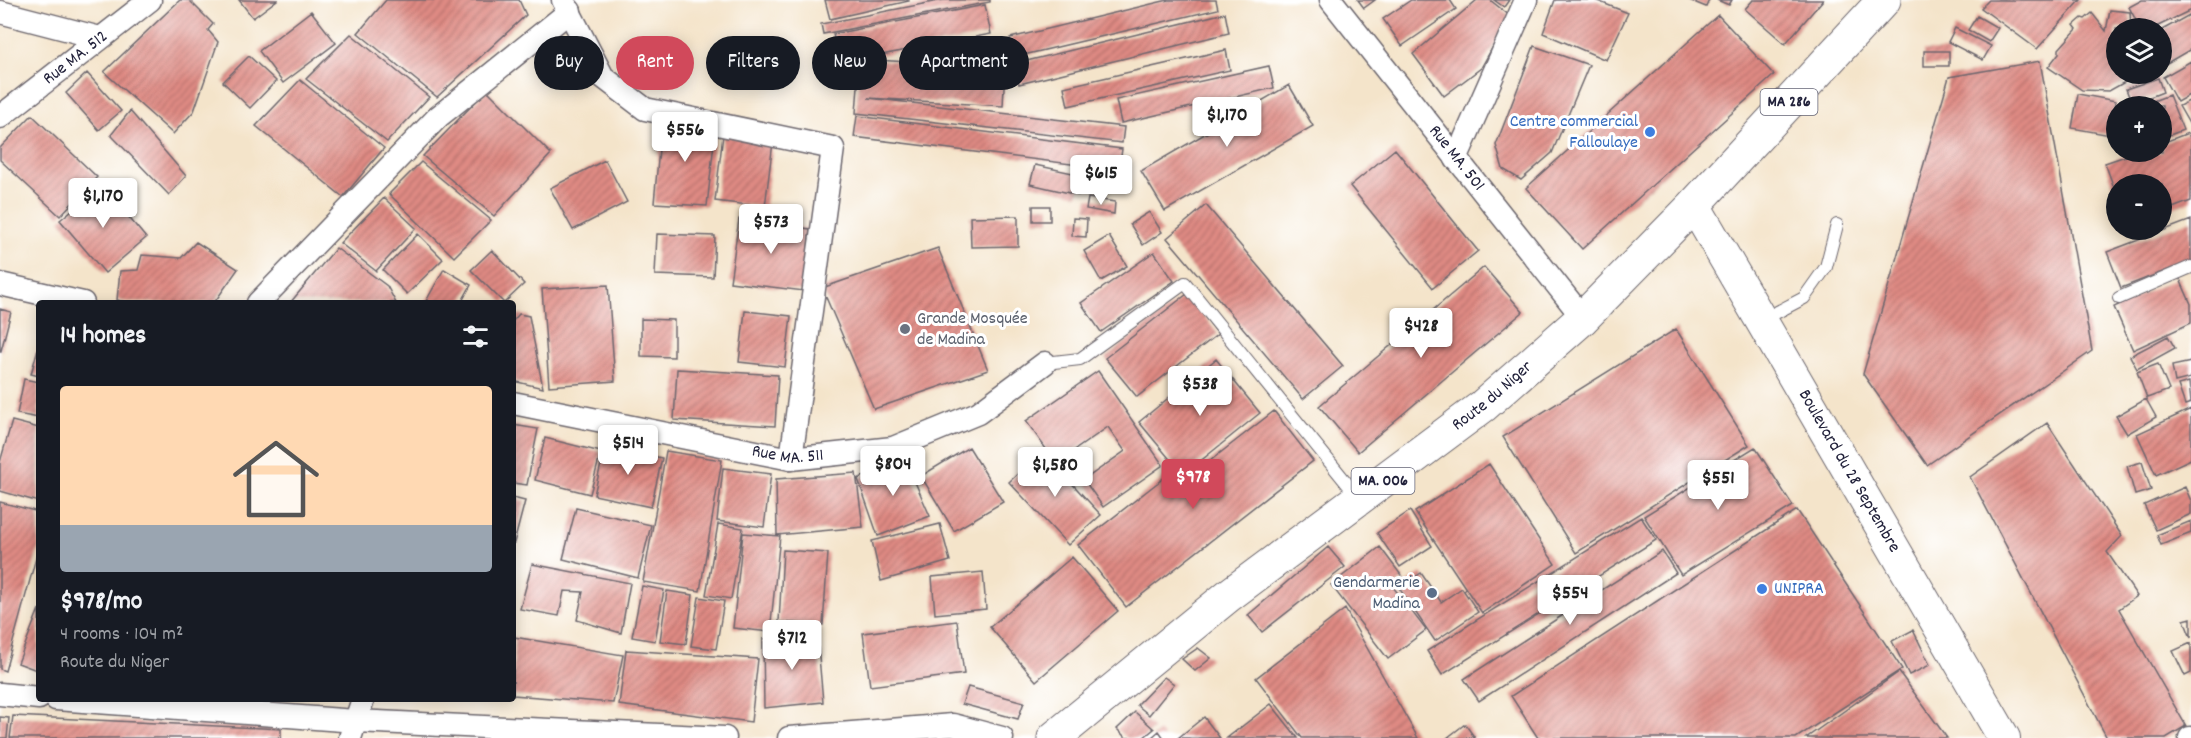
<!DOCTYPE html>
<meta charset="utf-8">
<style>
body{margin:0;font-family:Dekko,sans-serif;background:#20242c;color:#f1f3f6;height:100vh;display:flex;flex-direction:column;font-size:22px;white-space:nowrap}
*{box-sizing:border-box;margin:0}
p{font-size:20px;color:#9ea1a6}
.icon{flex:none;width:33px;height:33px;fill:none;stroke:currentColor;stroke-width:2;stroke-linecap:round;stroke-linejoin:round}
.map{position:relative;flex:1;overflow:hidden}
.details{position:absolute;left:36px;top:300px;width:480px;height:402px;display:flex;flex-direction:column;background:#171b24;border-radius:6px;box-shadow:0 3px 15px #0003}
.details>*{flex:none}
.banner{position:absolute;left:534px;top:36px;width:570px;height:54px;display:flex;gap:12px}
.controls{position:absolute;left:2106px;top:18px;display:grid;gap:12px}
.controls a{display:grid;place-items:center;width:66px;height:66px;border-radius:50%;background:#171b24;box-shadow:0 3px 15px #0003;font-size:30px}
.price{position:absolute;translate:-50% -51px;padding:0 14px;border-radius:6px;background:#fff;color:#222;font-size:20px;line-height:39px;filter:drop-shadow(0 2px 3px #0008)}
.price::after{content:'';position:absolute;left:50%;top:36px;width:18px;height:14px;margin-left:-9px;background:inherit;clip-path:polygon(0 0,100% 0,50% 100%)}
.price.current{background:#d1495b;color:#fff}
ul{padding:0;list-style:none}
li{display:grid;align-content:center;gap:12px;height:318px;padding:0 24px}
li span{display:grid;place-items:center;height:186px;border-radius:6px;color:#555}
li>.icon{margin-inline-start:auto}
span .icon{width:108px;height:108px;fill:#fffc;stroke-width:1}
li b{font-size:26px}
h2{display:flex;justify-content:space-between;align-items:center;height:72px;padding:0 24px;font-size:26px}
.chip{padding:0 21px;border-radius:27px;background:#171b24;box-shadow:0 3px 15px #0003;font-size:21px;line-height:54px}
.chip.current{background:#d1495b;color:#fff}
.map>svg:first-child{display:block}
.building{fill:url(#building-hatch)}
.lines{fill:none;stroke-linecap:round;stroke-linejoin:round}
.service-casing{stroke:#6c666d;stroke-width:14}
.minor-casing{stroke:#6c666d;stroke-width:25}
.secondary-casing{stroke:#6c666d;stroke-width:34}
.primary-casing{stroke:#6c666d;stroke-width:35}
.service{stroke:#fff;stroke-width:12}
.minor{stroke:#fff;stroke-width:22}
.secondary{stroke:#fff;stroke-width:32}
.primary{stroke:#fff;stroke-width:33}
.shop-dot{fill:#3f7fe0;stroke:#fff;stroke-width:2}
.worship-dot{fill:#6b7280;stroke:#fff;stroke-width:2}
.service-dot{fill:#5c6f8a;stroke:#fff;stroke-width:2}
.labels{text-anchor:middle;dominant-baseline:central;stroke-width:6;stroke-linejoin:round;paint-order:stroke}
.shield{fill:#fff;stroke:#646476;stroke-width:1.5}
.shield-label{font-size:16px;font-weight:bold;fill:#22223b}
.street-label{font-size:18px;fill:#22223b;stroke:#fff}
.shop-label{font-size:18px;fill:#366cbe;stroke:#fff;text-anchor:end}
.worship-label{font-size:18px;fill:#5b616d;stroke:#fff;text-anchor:start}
.service-label{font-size:18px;fill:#4e5e75;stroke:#fff;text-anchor:end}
</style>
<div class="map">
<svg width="2191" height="738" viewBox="0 0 2191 738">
<defs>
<pattern id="building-hatch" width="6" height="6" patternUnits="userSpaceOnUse" patternTransform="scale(1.5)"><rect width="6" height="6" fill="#df8a83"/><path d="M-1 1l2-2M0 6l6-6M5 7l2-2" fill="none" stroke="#b4706c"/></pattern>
</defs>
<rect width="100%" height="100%" fill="#fff"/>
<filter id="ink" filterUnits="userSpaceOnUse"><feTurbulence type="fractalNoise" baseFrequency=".0167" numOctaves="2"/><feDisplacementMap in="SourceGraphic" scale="12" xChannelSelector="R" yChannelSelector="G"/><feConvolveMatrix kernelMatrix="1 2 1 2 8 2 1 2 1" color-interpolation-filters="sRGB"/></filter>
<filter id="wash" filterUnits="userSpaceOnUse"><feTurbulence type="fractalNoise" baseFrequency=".008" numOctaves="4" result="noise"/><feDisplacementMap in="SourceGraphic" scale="24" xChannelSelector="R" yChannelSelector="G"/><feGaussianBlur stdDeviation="1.35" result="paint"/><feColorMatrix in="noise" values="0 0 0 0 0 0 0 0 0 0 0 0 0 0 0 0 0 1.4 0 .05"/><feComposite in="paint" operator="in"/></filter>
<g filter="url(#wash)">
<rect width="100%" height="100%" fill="#f4e4ca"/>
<g id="blocks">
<path class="building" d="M180 0H189L213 24 208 30 218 42 194 111 173 134 104 72Z
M239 0H277L253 18Z
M386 0H519L526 15 437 97 358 33Z
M825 0H909V1L830 19Z
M943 0H990V2L823 34 821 24Z
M1168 0H1216L1218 9 1015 57 1010 38Z
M1358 0H1375L1364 8Z
M1411 0H1450L1456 9 1402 46 1383 19Z
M1477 0H1490L1510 16 1481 68 1444 96 1413 54Z
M1494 0H1509L1504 7Z
M1555 0H1595L1628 13 1606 60 1543 33Z
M1689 0H1709L1706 7Z
M1717 0H1732L1729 5Z
M1753 0H1823L1785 44 1745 9Z
M1989 0H2081L2037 49 1981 8Z
M2142 0H2191V10L2154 28H2140L2129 7Z
M985 5 991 34 839 63 833 34Z
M2110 10 2130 12 2131 28H2116V74H2133L2134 77 2109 91 2082 90 2048 67 2059 53V49L2077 29 2074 25 2082 18 2085 19 2092 13 2106 31Z
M311 11 336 43 283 83 259 51Z
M1225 13 1229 33 1019 84 1014 64Z
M2191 14V49L2162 66V30Z
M1718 15 1774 75 1582 249 1526 188Z
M1977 16 1998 28 1989 42 1968 30Z
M1955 28 1991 46 1983 60 1948 42Z
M351 34 429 97 387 142 306 79Z
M1534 46 1589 65 1552 153 1521 180 1503 169 1496 145Z
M1226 50 1230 70 1068 106 1064 87Z
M1924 51H1949V66H1924Z
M249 56 276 81 250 108 223 82Z
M860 59 1005 68 1003 106 868 98 1124 127 1122 143 856 113Z
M2040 61 2092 351 1927 465 1863 374 1949 77Z
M2191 61V94L2177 102 2163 77Z
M1269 66 1274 88 1121 123 1116 100Z
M87 73 121 111 99 130 66 93Z
M2158 78 2163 92 2132 104 2126 89Z
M300 80 384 148 343 197 256 126Z
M1289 85 1313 126 1165 211 1141 171Z
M487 90 551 154 494 216 423 156Z
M2078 94 2116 101 2110 135 2072 128Z
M2169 95 2183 130 2162 138V106H2140Z
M2191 100V127L2179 106Z
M130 111 186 176 169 195 111 135Z
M32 115 97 177 60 216 0 160V148Z
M857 116 1122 149 1119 170 854 137Z
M662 117 716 125 707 206 654 203Z
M2188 133 2191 140V201L2162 212V184H2116V193L2105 163 2137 152H2162V143Z
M723 135 773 142 765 207 715 201Z
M1395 149 1478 251 1433 288 1350 186Z
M605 160 627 202 573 230 550 188Z
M421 162 491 220 454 257 389 194Z
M1035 165 1082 175 1078 195 1030 184Z
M102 185 146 238 105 273 60 220Z
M384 198 416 228 376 271 340 243Z
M1088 198 1115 202 1114 214 1086 209Z
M1206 205 1343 366 1303 399 1167 238Z
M1033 206H1050V221H1033Z
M1149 212 1162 232 1143 245 1130 224Z
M1018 216V246L971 247 970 217Z
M1073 218 1087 219 1086 237 1072 236Z
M739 219 810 229 804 291 730 282Z
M2191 220V261L2121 288 2107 252Z
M418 234 443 259 407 294 383 270Z
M657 234 715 236 713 277 655 275Z
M1109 236 1127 266 1101 281 1084 251Z
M196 242 238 269 214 303H130L117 300 120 271 138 270 142 255 181 258Z
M336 248 387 286 396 303H290Z
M938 248 988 370 874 409 822 288Z
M492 250 524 284 504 303 471 270Z
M1154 252 1174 281 1101 332 1081 303Z
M1484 267 1523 312 1358 452 1319 406Z
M444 269 471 285 461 303H425Z
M2179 277 2191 304V323L2133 350 2114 307Z
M608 285 615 381 549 386 542 289Z
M1187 294 1218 334 1137 397 1105 358Z
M0 309 11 312 1 351H0Z
M745 311 791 316 785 367 739 362Z
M519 314 529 316 543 388 513 381V321Z
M641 319 674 320V357L641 356Z
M1676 329 1749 445 1576 553 1503 437Z
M2168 336 2175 348 2137 369 2130 356Z
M39 345V376L31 374Z
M1216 359 1260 413 1183 475 1139 422Z
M2191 362V378L2175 382 2172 366Z
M2158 364 2169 390 2147 398 2137 372Z
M677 369 778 375 775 426 674 420Z
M1098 371 1163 465 1103 507 1084 480 1125 451 1108 427 1056 463 1026 421Z
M24 379 39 382V418L17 414Z
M2189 382 2191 403 2185 405 2178 385Z
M2146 399 2156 417 2127 434 2116 416Z
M2191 409V459L2156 475 2137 434Z
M1274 411 1313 461 1126 607 1078 545 1170 473 1179 485Z
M12 421 39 428V502L0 491V462Z
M2047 423 2122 536 2107 552 2137 596 2119 609 2186 726 2166 738H2107L1970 477Z
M513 425 538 429 527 485 513 483Z
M545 438 601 452 590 494 535 480Z
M605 446 662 458 651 507 594 495Z
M969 447 1003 502 954 531 921 476Z
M1755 447 1793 506 1681 575 1644 516Z
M666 451 722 460 700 591 643 582Z
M1042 451 1101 515 1068 545 1009 482Z
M904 457 930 516 878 536 858 479Z
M2142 462 2151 490 2135 495 2127 466Z
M1489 464 1555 564 1482 613 1415 512Z
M723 468 771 474 764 527 717 521Z
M856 473 863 527 777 535 776 479Z
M2185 487 2191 501V514L2156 530 2144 505Z
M513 498 525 501 514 543H513Z
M0 502 39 512V547L5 671 0 669Z
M576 508 651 525 638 578 563 559Z
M1797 510 1902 669 1796 738H1538L1511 696Z
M1410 511 1432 546 1400 567 1377 533Z
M1641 517 1656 540 1442 675 1427 651Z
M2191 521V533L2161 545 2157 535Z
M718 524 743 528 731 599 706 595Z
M940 524 950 561 881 581 872 541Z
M743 533 780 536 770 632 733 628Z
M1328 547 1345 567 1262 632 1248 615Z
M1380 547 1404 579 1393 587 1426 630 1388 659 1331 585Z
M783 550 828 553 823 625 779 622Z
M1662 551 1676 573 1479 701 1464 679Z
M1072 557 1118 611 1036 681 990 627Z
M532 564 630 583 621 633 577 620 583 592 564 591 559 616 520 609Z
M983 572 986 609 935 614 932 577Z
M1421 573 1441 602 1462 588 1478 612 1435 641 1399 588Z
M642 586 664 590 655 641 632 637Z
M667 591 693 595 686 644 660 641Z
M699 597 724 601 716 649 691 646Z
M39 609V671L18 663Z
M1345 609 1418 738H1302L1256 678Z
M2191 618V638L2184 620Z
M957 621 964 674 870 686 863 633Z
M1913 630 1930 665 1909 675 1892 641Z
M817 634 823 702 764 708 763 639Z
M514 637 623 655 613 703 513 695Z
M2191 643V673L2185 676 2173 651Z
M1198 648 1211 658 1195 671 1182 659Z
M626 650 758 659 751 722 619 705Z
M1899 672 1947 738H1806Z
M1164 677 1174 684 1149 715 1137 705Z
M968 687 1024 702 1018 719 962 704Z
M1271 704 1298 738H1227Z
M1135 712 1154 729 1143 738H1126L1117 729Z
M13 716 281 729V738H10Z
M0 717 9 718 7 738H0Z
M1204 717 1220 738H1178Z
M1465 724 1475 738H1447Z
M1159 731 1164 738H1151Z"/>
</g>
</g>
<g filter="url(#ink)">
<use href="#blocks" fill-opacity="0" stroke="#6c666d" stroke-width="1.5"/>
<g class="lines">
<g class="service-casing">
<path id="service" d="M2119 298 2191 267
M1762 320 1804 298 1826 267 1837 225
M1045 363 1080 359 1185 283 1358 497"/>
</g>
<g class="minor-casing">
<g id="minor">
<path d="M563 0 603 77 645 109 833 148 791 459"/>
<path id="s1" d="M1331 0 1583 318"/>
<path d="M0 12 100 38"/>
<path id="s2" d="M0 117 150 0"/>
<path d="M1456 159 1526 0"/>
<path d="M0 284 83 303"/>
<path d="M258 303 438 117 570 11"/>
<path id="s3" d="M513 403 791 459 893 448 978 413 1045 363"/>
<path d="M0 694 39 698"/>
<path d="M56 699 356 721 725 738"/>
<path d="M350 738 363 699"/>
<path d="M789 738 953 725 1002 738"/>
<path d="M2190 738H2191"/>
</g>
</g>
<g class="secondary-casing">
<g id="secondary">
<path id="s4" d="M1694 205 2004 738"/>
</g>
</g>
<g class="primary-casing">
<g id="primary">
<path id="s5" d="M1054 738 1228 596 1483 406 1583 318 1694 205 1884 0"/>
</g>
</g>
<use href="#service" class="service"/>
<use href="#minor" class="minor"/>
<use href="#secondary" class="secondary"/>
<use href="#primary" class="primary"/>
</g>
</g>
<g class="shop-dot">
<circle cx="1650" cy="132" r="6"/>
<circle cx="1762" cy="589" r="6"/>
</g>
<circle class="worship-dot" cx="905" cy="329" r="6"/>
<circle class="service-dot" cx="1432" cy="593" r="6"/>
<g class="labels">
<g class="shield">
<rect x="1760.5" y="89" width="57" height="26" rx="4.5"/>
<rect x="1351.5" y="468" width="63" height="26" rx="4.5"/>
</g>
<g class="shield-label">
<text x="1789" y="102">MA 286</text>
<text x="1383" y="481">MA. 006</text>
</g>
<g class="street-label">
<text stroke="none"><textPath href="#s2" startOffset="96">Rue MA. 512</textPath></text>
<text stroke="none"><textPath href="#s1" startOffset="202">Rue MA. 501</textPath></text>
<text stroke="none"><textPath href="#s5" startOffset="556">Route du Niger</textPath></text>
<text stroke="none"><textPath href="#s3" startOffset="280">Rue MA. 511</textPath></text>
<text stroke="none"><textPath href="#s4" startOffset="308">Boulevard du 28 Septembre</textPath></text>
</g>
<g class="shop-label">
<text x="1638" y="122">Centre commercial<tspan x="1638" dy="21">Falloulaye</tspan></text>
<text x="1774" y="589" text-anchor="start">UNIPRA</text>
</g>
<g class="worship-label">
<text x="917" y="319">Grande Mosquée<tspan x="917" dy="21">de Madina</tspan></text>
</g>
<g class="service-label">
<text x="1420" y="583">Gendarmerie<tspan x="1420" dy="21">Madina</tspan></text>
</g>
</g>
</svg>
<div class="controls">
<a><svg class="icon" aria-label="layers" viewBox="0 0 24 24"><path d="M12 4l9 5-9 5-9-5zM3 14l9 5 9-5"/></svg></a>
<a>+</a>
<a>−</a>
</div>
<b class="price" style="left:1227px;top:148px">$1,170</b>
<b class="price" style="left:685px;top:163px">$556</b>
<b class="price" style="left:1101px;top:206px">$615</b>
<b class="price" style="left:103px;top:229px">$1,170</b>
<b class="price" style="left:771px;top:255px">$573</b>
<b class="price" style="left:1421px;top:359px">$428</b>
<b class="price" style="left:1200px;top:417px">$538</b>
<b class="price" style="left:628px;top:476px">$514</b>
<b class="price" style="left:893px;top:497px">$804</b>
<b class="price" style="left:1055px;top:498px">$1,580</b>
<b class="price current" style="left:1193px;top:510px">$978</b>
<b class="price" style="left:1718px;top:511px">$551</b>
<b class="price" style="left:1570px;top:626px">$554</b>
<b class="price" style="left:792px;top:671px">$712</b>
<div class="banner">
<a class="chip">Buy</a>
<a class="chip current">Rent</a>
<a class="chip">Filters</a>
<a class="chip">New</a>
<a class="chip">Apartment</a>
</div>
<section class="details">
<h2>14 homes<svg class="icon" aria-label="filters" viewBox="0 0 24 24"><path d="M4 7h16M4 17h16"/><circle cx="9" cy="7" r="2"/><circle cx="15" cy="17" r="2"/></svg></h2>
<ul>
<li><span style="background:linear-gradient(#ffd9b3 75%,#9aa5b1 0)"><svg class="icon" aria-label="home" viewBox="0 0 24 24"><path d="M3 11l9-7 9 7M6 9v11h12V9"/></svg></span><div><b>$978/mo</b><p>4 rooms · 104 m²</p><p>Route du Niger</p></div></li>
</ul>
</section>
</div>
